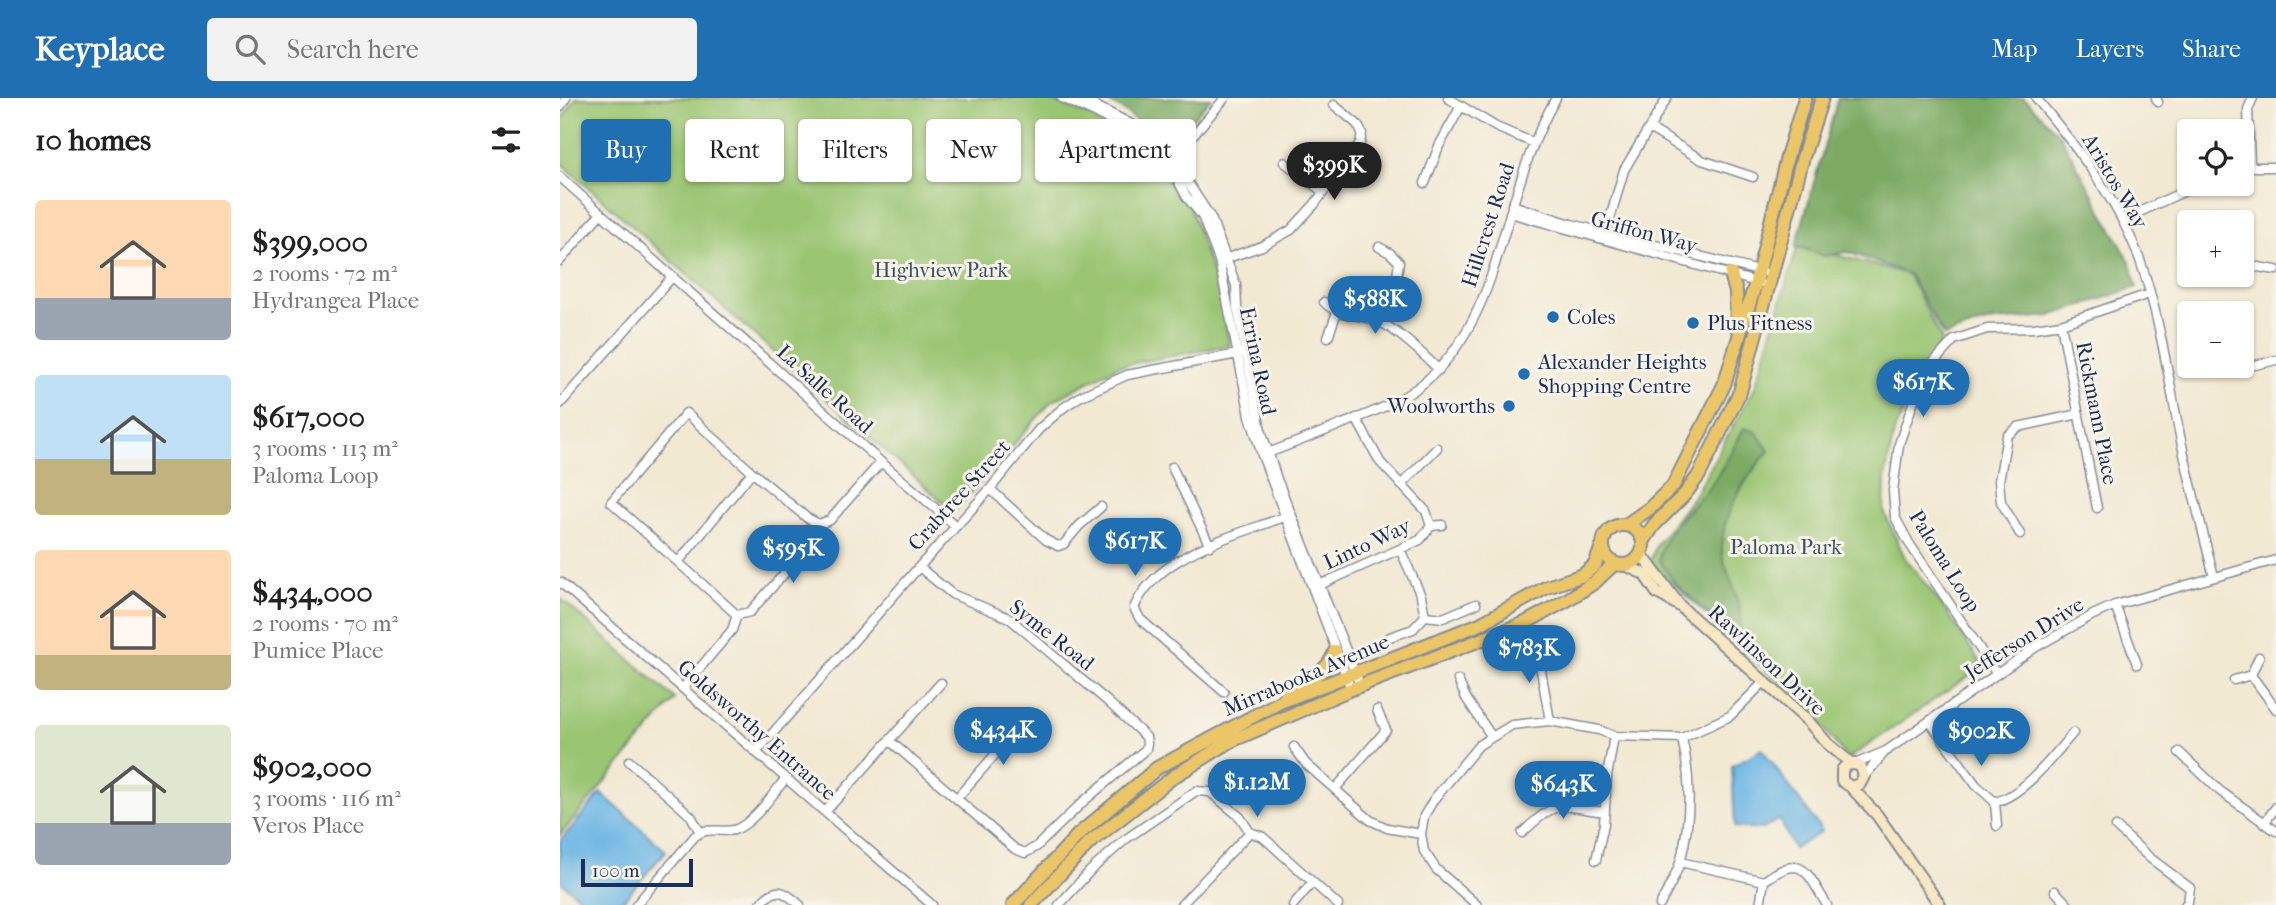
<!DOCTYPE html>
<meta charset="utf-8">
<style>
body{margin:0;font-family:"IM FELL French Canon",serif;background:#f2f2f2;color:#222;height:100vh;display:flex;flex-direction:column;font-size:26px;white-space:nowrap}
*{box-sizing:border-box;margin:0}
p{font-size:23px;color:#767676}
.icon{flex:none;width:38px;height:38px;fill:none;stroke:currentColor;stroke-width:2;stroke-linecap:round;stroke-linejoin:round}
.map{position:relative;flex:1;overflow:hidden}
.sheet{display:flex;flex-direction:column;background:#fff;width:560px}
.sheet>*{flex:none}
.guide{position:absolute;left:21px;top:21px;width:665px;height:63px;display:flex;gap:14px}
.controls{position:absolute;left:1617px;top:21px;display:grid;gap:14px}
.controls a{display:grid;place-items:center;width:77px;height:77px;border-radius:7px;background:#fff;box-shadow:0 2px 5px #0004;font-size:35px}
.scale{position:absolute;left:21px;bottom:18px;width:112px;box-sizing:border-box;padding-left:7px;border:4px solid #1b2f5e;border-top:0;font-size:19px;line-height:24px;white-space:nowrap;color:#1b2f5e;-webkit-text-stroke:5px #f7f3e8;paint-order:stroke}
.price{position:absolute;translate:-50% -60px;padding:0 16px;border-radius:24px;background:#1f6fb2;color:#fff;font-size:23px;line-height:46px;filter:drop-shadow(0 2px 4px #0008)}
.price::after{content:'';position:absolute;left:50%;top:42px;width:21px;height:16px;margin-left:-10px;background:inherit;clip-path:polygon(0 0,100% 0,50% 100%)}
.price.active{background:#222;color:#fff}
ul{padding:0;list-style:none}
li{display:flex;align-items:center;gap:21px;height:175px;padding:0 35px}
li span{display:grid;place-items:center;flex:none;width:196px;height:140px;border-radius:7px;color:#555}
li>.icon{margin-inline-start:auto}
span .icon{width:84px;height:84px;fill:#fffc;stroke-width:1}
li b{font-size:30px}
h2{display:flex;justify-content:space-between;align-items:center;height:84px;padding:0 35px;font-size:30px}
.chip{padding:0 24px;border-radius:7px;background:#fff;box-shadow:0 2px 5px #0004;font-size:24px;line-height:63px}
.chip.active{background:#1f6fb2;color:#fff}
header{display:flex;align-items:center;gap:42px;box-sizing:border-box;height:98px;padding:0 35px;background:#1f6fb2;color:#fff}
header strong{font-size:33px}
nav{display:flex;gap:38px;margin-inline-start:auto;font-size:24px}
.search{width:490px;height:63px;background:#f2f2f2;display:flex;align-items:center;gap:18px;box-sizing:border-box;padding:0 24px;border-radius:7px;color:#767676;font-size:26px}
main{display:flex;flex:1;min-height:0}
.map>svg:first-child{display:block}
.green{fill:#9ac572;stroke:#5a7a68;stroke-width:2}
.forest{fill:#7baa64;stroke:#4b6c61;stroke-width:2}
.water{fill:#6bb5e4;stroke:#4372a1;stroke-width:2}
.lines{fill:none;stroke-linecap:round;stroke-linejoin:round}
.street-casing{stroke:#868c98;stroke-width:11}
.secondary-casing{stroke:#868c98;stroke-width:14}
.primary-casing{stroke:#868c98;stroke-width:16}
.street{stroke:#fff;stroke-width:8}
.secondary{stroke:#f7e8c3;stroke-width:10}
.primary{stroke:#ebc669;stroke-width:12}
.poi-dot{fill:#1f6fb2;stroke:#f7f3e8;stroke-width:2.5}
.labels{text-anchor:middle;dominant-baseline:central;stroke-width:6;stroke-linejoin:round;paint-order:stroke}
.street-label{font-size:21px;fill:#1b2f5e;stroke:#f7f3e8}
.park-label{font-size:21px;fill:#3b5463;stroke:#f7f3e8}
.poi-label{font-size:21px;fill:#1b2f5e;stroke:#f7f3e8;text-anchor:start}
</style>
<header>
<strong>Keyplace</strong>
<div class="search"><svg class="icon" aria-label="search" viewBox="0 0 24 24"><circle cx="10" cy="10" r="6"/><path d="M15 15l6 6"/></svg>Search here</div>
<nav><a>Map</a><a>Layers</a><a>Share</a></nav>
</header>
<main>
<section class="sheet">
<h2>10 homes<svg class="icon" aria-label="filters" viewBox="0 0 24 24"><path d="M4 7h16M4 17h16"/><circle cx="9" cy="7" r="2"/><circle cx="15" cy="17" r="2"/></svg></h2>
<ul>
<li><span style="background:linear-gradient(#ffd9b3 70%,#9aa5b1 0)"><svg class="icon" aria-label="home" viewBox="0 0 24 24"><path d="M3 11l9-7 9 7M6 9v11h12V9"/></svg></span><div><b>$399,000</b><p>2 rooms · 72 m²</p><p>Hydrangea Place</p></div></li>
<li><span style="background:linear-gradient(#bfe0f5 60%,#c2b280 0)"><svg class="icon" aria-label="home" viewBox="0 0 24 24"><path d="M3 11l9-7 9 7M6 9v11h12V9"/></svg></span><div><b>$617,000</b><p>3 rooms · 113 m²</p><p>Paloma Loop</p></div></li>
<li><span style="background:linear-gradient(#ffd9b3 75%,#c2b280 0)"><svg class="icon" aria-label="home" viewBox="0 0 24 24"><path d="M3 11l9-7 9 7M6 9v11h12V9"/></svg></span><div><b>$434,000</b><p>2 rooms · 70 m²</p><p>Pumice Place</p></div></li>
<li><span style="background:linear-gradient(#dfe7d0 70%,#9aa5b1 0)"><svg class="icon" aria-label="home" viewBox="0 0 24 24"><path d="M3 11l9-7 9 7M6 9v11h12V9"/></svg></span><div><b>$902,000</b><p>3 rooms · 116 m²</p><p>Veros Place</p></div></li>
</ul>
</section>
<div class="map">
<svg width="1716" height="807" viewBox="0 0 1716 807">
<rect width="100%" height="100%" fill="#f7f3e8"/>
<filter id="ink" filterUnits="userSpaceOnUse"><feTurbulence type="fractalNoise" baseFrequency=".0143" numOctaves="2"/><feDisplacementMap in="SourceGraphic" scale="14" xChannelSelector="R" yChannelSelector="G"/><feConvolveMatrix kernelMatrix="1 2 1 2 8 2 1 2 1" color-interpolation-filters="sRGB"/></filter>
<filter id="wash" filterUnits="userSpaceOnUse"><feTurbulence type="fractalNoise" baseFrequency=".00686" numOctaves="4" result="noise"/><feDisplacementMap in="SourceGraphic" scale="28" xChannelSelector="R" yChannelSelector="G"/><feGaussianBlur stdDeviation="1.57" result="paint"/><feColorMatrix in="noise" values="0 0 0 0 0 0 0 0 0 0 0 0 0 0 0 0 0 1.4 0 .05"/><feComposite in="paint" operator="in"/></filter>
<g filter="url(#wash)">
<rect width="100%" height="100%" fill="#f2e9d3"/>
<path class="green" d="M16 0H484L528 17 580 51 630 109 660 197 670 247 558 268 491 304 394 414 0 64V24Z
M1238 147 1348 176 1382 242 1335 330 1325 379 1324 414 1345 460 1382 507 1420 564 1416 573 1288 661 1252 616 1090 464 1097 446 1134 398 1195 289Z
M0 500 115 601 0 737Z"/>
<path class="forest" d="M542 0H651L607 49 567 15Z
M1278 0H1464L1500 37 1570 164 1577 189 1490 218 1426 224 1384 238 1349 176 1288 154 1265 158 1236 148Z
M1184 330 1196 334 1209 353C1186 378 1156 423 1163 459 1168 480 1188 516 1178 536L1173 538 1115 485 1099 462C1102 433 1134 409 1151 387 1164 368 1174 350 1184 330Z"/>
<path class="water" d="M1202 651 1262 733 1234 751 1219 721 1203 731 1175 729 1172 668Z
M41 695 106 753 59 807H28L0 783V743Z"/>
</g>
<g filter="url(#ink)">
<g class="lines">
<g class="street-casing">
<path id="street" d="M502 0 544 19 576 39 616 79 626 98 642 118 659 162 690 318 702 357 791 591
M520 0 581 31 621 74 651 120 676 187 677 209 701 332 717 381 800 587
M888 0 936 29 974 45
M1476 0C1516 48 1558 102 1580 162 1599 217 1608 276 1619 333 1629 382 1642 430 1654 479
M1596 0 1598 4
M0 9 6 0
M1089 30 1142 62 1193 79
M724 64 763 94
M605 65 623 49 665 0
M1690 68 1688 11 1693 0
M1682 69H1716
M0 79 321 364 396 428
M865 85 879 48 901 8
M952 107 1011 126 1203 174
M950 115 1200 185
M1562 122 1640 86
M1045 138 1064 72 1107 0
M662 162 702 148 731 132 754 107 800 45 802 35 797 26 774 7
M0 163 41 115
M1682 173 1698 169 1716 172
M764 204C778 220 805 215 824 226 844 238 862 255 879 272
M813 221 837 178 839 164 830 155 819 149
M1501 226 1537 410
M768 239 777 214
M1695 267 1716 262
M0 306 113 178
M705 356C730 347 755 337 780 327 798 320 817 313 834 304 889 277 918 222 935 166 953 109 966 52 996 0
M612 369 650 448
M841 387 877 350
M430 391 486 442 498 448 504 446 519 428 541 409
M871 428 882 427
M1460 436 1441 404 1439 383 1447 338 1458 329 1519 316
M840 451 861 498 865 518
M119 463 192 374
M0 484 372 807
M755 489 860 442 871 428 866 413 820 364 796 320
M1555 507 1577 566
M177 517 190 514 256 440 259 426
M830 539 853 531 865 518 883 520 916 506
M981 548 980 567 990 623
M1436 575 1349 445 1335 419 1333 393 1339 346 1363 276 1394 242 1427 231 1474 230 1501 226 1589 196
M1691 577 1716 611
M898 582 906 600 932 639
M1674 582 1691 577 1699 559
M123 590 172 532 177 517 51 404 126 315 192 374 247 420 259 426 270 422 321 364
M664 594 580 521 574 510C598 454 677 438 729 417
M1370 624 1416 687 1435 704 1437 728
M330 643 455 751 465 755 476 749 524 703 586 651 587 645 586 639 547 603 449 520 392 496 359 469
M734 649 746 666 810 722 827 730 861 736
M196 654 359 469 430 391 479 331 503 310 521 298 567 277 683 255
M1619 654 1660 693 1716 733
M69 663 131 718 140 734
M1295 666 1326 653 1476 549 1533 517 1555 507 1716 462
M1303 680 1324 655
M776 690 826 632 817 612
M397 700 454 635V626
M1435 704C1465 696 1494 657 1513 635
M265 714 381 585
M1705 724 1716 709
M1556 729 1590 760 1630 790 1628 804 1625 807
M962 735C998 700 998 708 1045 714
M1036 762 1044 726 1047 679 1054 638
M1120 764 1204 783C1244 754 1246 774 1267 807
M1495 793 1508 807
M76 807 135 738C148 728 159 735 174 732 192 727 214 695 226 680
M199 807C217 787 222 792 240 807
M499 807 531 772 566 741 636 693 650 694 680 719 690 734
M621 807 690 734 703 739 778 807
M733 807 752 785
M917 807 876 771 864 753 861 736 864 718 874 701 919 647 952 627 990 623 1039 632 1054 638 1122 640 1170 618 1204 584
M1100 807C1107 792 1117 777 1121 761 1131 721 1131 680 1122 640
M1200 807 1204 783"/>
</g>
<g class="secondary-casing">
<path id="secondary" d="M1082 457 1120 508 1248 623 1267 645 1291 665
M1067 468 1084 476 1097 495 1118 507
M1291 689 1300 686 1304 678 1301 669C1294 664 1287 665 1282 672V683L1291 689 1317 717 1380 807"/>
</g>
<g class="primary-casing">
<path id="primary" d="M1171 176 1176 194 1177 230
M1043 447a20 20 0 1 1 40 0a20 20 0 1 1-40 0Z
M1066 427 1090 410 1113 388 1164 287 1196 184 1228 55 1245 0
M1083 444 1094 427 1125 396 1139 377 1180 294 1243 59 1262 0
M725 599C742 581 767 579 775 553
M453 807 519 736 597 670 720 604 920 526 987 489 1023 477 1035 467 1042 448
M471 807 529 745 613 679 671 643 791 591 965 525 1007 502 1035 484 1054 466"/>
</g>
<use href="#street" class="street"/>
<use href="#secondary" class="secondary"/>
<use href="#primary" class="primary"/>
</g>
</g>
<g class="poi-dot">
<circle cx="993" cy="219" r="7"/>
<circle cx="1133" cy="225" r="7"/>
<circle cx="964" cy="276" r="7"/>
<circle cx="949" cy="308" r="7"/>
</g>
<g class="labels">
<g class="street-label">
<text transform="translate(1555 83) rotate(59)">Aristos Way</text>
<text transform="translate(928 127) rotate(-72)">Hillcrest Road</text>
<text transform="translate(1084 134) rotate(15)">Griffon Way</text>
<text transform="translate(698 263) rotate(78)">Errina Road</text>
<text transform="translate(265 291) rotate(42)">La Salle Road</text>
<text transform="translate(1537 315) rotate(79)">Rickmann Place</text>
<text transform="translate(399 397) rotate(-48)">Crabtree Street</text>
<text transform="translate(807 446) rotate(-25)">Linto Way</text>
<text transform="translate(1385 463) rotate(58)">Paloma Loop</text>
<text transform="translate(492 537) rotate(38)">Syme Road</text>
<text transform="translate(1464 540) rotate(-32)">Jefferson Drive</text>
<text transform="translate(1207 562) rotate(43)">Rawlinson Drive</text>
<text transform="translate(746 577) rotate(-23)">Mirrabooka Avenue</text>
<text transform="translate(197 632) rotate(41)">Goldsworthy Entrance</text>
</g>
<g class="park-label">
<text x="381" y="172">Highview Park</text>
<text x="1226" y="449">Paloma Park</text>
</g>
<g class="poi-label">
<text x="1007" y="219">Coles</text>
<text x="1147" y="225">Plus Fitness</text>
<text x="978" y="264">Alexander Heights<tspan x="978" dy="24">Shopping Centre</tspan></text>
<text x="935" y="308" text-anchor="end">Woolworths</text>
</g>
</g>
</svg>
<div class="controls">
<a><svg class="icon" aria-label="locate" viewBox="0 0 24 24"><circle cx="12" cy="12" r="6"/><path d="M12 2v4M12 18v4M2 12h4M18 12h4"/></svg></a>
<a>+</a>
<a>−</a>
</div>
<div class="scale">100 m</div>
<b class="price active" style="left:774px;top:104px">$399K</b>
<b class="price" style="left:815px;top:238px">$588K</b>
<b class="price" style="left:1363px;top:321px">$617K</b>
<b class="price" style="left:575px;top:480px">$617K</b>
<b class="price" style="left:233px;top:487px">$595K</b>
<b class="price" style="left:969px;top:587px">$783K</b>
<b class="price" style="left:443px;top:669px">$434K</b>
<b class="price" style="left:1421px;top:670px">$902K</b>
<b class="price" style="left:697px;top:721px">$1.12M</b>
<b class="price" style="left:1003px;top:723px">$643K</b>
<div class="guide">
<a class="chip active">Buy</a>
<a class="chip">Rent</a>
<a class="chip">Filters</a>
<a class="chip">New</a>
<a class="chip">Apartment</a>
</div>
</div>
</main>
